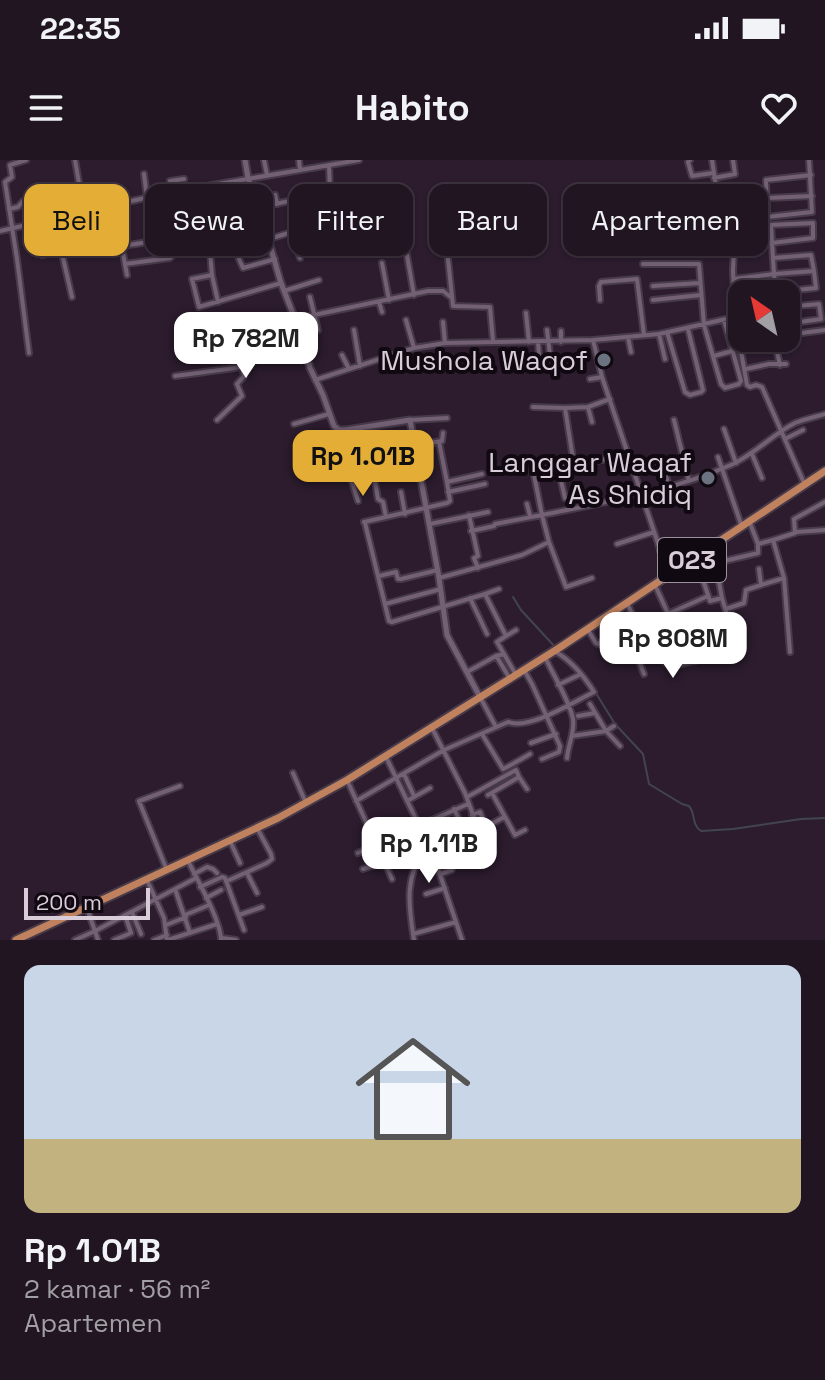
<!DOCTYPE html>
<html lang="id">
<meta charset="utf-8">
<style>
body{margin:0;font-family:"Space Grotesk",sans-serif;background:#291e2a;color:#f1f3f6;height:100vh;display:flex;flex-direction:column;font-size:30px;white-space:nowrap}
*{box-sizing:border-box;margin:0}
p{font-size:26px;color:#a29fa5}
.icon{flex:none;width:44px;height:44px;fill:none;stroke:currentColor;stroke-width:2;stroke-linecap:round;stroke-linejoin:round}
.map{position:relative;height:780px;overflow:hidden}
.details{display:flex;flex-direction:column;background:#211522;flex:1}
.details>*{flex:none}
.guide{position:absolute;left:24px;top:24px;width:778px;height:72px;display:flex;gap:16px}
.needle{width:52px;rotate:326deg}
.controls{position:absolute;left:728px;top:120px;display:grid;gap:16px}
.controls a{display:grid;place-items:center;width:72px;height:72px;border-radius:16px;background:#211522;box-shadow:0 2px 6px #0004,0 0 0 2px #3e3440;font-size:40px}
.scale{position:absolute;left:24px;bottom:20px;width:126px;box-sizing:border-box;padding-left:8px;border:4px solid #d8cdd9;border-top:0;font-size:22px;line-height:28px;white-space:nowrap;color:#d8cdd9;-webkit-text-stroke:6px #110911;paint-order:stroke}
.price{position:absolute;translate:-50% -68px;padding:0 18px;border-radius:16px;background:#fff;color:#222;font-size:26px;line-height:52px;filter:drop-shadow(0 2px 4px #0008)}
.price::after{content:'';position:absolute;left:50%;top:48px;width:24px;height:18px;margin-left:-12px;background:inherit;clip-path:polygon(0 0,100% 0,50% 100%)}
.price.active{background:#e4ad35;color:#111}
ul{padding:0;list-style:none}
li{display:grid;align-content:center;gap:16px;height:424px;padding:0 24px}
li span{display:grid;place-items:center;height:248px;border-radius:16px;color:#555}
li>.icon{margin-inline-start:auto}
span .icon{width:144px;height:144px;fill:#fffc;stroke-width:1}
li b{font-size:34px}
.pill{padding:0 28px;border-radius:16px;background:#211522;box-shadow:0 2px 6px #0004,0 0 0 2px #3e3440;font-size:28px;line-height:72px}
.pill.active{background:#e4ad35;color:#111}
.status{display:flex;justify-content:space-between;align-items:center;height:56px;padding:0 40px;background:#211522;direction:ltr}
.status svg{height:22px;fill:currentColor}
header{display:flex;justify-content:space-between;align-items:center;height:104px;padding:0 24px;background:#211522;font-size:36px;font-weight:700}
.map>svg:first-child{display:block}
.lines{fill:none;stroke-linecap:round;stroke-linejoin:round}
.stream{stroke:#42454e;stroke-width:2}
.minor-casing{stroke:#473a49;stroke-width:8}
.tertiary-casing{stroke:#473a49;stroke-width:9}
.primary-casing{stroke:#473a49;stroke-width:11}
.minor{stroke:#736075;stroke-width:4}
.tertiary{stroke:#736075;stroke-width:5}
.primary{stroke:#c0825e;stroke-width:7}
.worship-dot{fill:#6b7280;stroke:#110911;stroke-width:3}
.labels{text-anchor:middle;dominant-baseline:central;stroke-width:8;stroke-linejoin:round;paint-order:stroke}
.shield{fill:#110911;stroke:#9c929d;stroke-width:2}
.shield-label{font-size:26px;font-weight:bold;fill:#d8cdd9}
.poi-label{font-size:28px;fill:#d8cdd9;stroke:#110911;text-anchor:end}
</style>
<div class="status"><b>22:35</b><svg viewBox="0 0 49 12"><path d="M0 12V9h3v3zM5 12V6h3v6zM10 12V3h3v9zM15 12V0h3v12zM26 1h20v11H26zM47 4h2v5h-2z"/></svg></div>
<header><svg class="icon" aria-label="menu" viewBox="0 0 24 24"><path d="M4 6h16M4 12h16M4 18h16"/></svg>Habito<svg class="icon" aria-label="heart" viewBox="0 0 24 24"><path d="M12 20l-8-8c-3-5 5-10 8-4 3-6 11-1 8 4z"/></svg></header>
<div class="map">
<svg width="825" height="780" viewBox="0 0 825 780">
<rect width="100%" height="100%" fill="#2c1c2e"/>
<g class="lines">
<path class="stream" d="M513 437 521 450 556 488
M570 499 582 512
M594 530 615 564 643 594 649 624 682 644 689 646C696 654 691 664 701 671L733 669 801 659 825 658"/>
<g class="minor-casing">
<path id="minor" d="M26 0 10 5 12 17 5 22 17 99 29 193
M75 0 84 52
M264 0 267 15
M299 0 300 10
M690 0 688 2 692 16 713 13
M712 0 720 53 735 55
M329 5 330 33
M144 14 147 38
M714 18 735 14 733 0
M699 31 704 53
M171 32 170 21 184 19
M693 32 716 28
M326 34 330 57
M164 35 169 63 171 66 346 29 362 31 379 26
M275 35 277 44
M717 35 739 30
M306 39 308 50
M114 45 127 115
M9 49 18 47 23 41 30 40
M375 51 382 83 402 82 405 84 414 135
M233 53 237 71 241 72
M221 55 225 76
M767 57 812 52 809 0
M54 59 72 137
M204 59 209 80 212 115
M736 63 746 52 745 42 747 39 812 36
M178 65 182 84
M0 71 171 32 359 0
M269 79 292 72 300 98
M772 83 771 65 813 63V78L772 83 774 114 814 111 811 95 773 98
M34 84 42 95 62 91
M768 84 766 20 811 15
M122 86 168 79 172 96 170 98 125 104
M239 99 243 108 275 99
M448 99 453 146 490 147 493 181
M382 103 389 140
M643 104H699L704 165 721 224 725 228 739 224 741 221 724 160
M734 119 774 114 776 132 816 128 814 111
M653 126 700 123
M284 131 319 120
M310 137 318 170
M600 140 599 126 601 122 637 119 644 175
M653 140 701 135
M218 142 212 115 192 119 199 147 281 123
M379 142 382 152
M786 147 819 144 821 159 786 164
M526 153 529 182
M742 156 735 157 747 225 750 227 756 225 762 227 804 323
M295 159 428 131H443L452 138
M406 160 414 188
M443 162 445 183
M354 170 360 206
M547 170 550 195 554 202
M561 171V182
M667 172 685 232 690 235 701 232 703 230 688 169
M659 174 665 199
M786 175 825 170
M628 177 631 192
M593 180 602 217 668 413
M538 182 540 208
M342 195 349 209
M714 196 732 191
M780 205 775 183 782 178
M746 209 769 204H786
M175 216 242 207 243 196C257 193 265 200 278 199 287 198 296 194 305 192
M590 219 602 217
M315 220 414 188 445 183 593 180 659 174 735 157 733 110 736 54 731 32
M533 247 565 248
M588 247 592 262
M217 260 242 236 237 224 244 216 242 207
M410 260 447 258
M674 260 689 321
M294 264 329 254
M724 269 736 303
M339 270 342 290 358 341
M785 279 803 270
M439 282 447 322
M415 285 442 281 443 273
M752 294 762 318
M718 297 742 367
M515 305H521L522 311 558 308
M574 305 565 248 588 247 610 239
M387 306 417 298
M373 311 378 339 383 342 386 357
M665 313 669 326
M349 314 387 309 389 317 419 311
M401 332 405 354
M448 332 485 324
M565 338 558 308 628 295
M527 344 530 356
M469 355 478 396 474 398 478 408
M364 362 447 343 450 341 447 322 482 314
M365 363 389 461 392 462 485 434 506 476 516 470
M430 364 488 352
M471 371 494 366 495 364 542 355 533 310
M796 372 825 370
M773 380 795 373 794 359 825 342
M549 382 566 427 592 418
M617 384 654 372
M758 384 773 380 784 418 790 492
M660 391 679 382
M693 400 702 417 710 441 722 438
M759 409 761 425 784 418
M379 416 396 412 398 419H401L438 410
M702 417 710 414
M439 418 522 395 549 382 542 355C606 342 673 331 733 304 756 293 773 274 795 263 805 259 815 257 825 254
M655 425 690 502 734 493 737 489 722 438 716 406 720 402 758 393V384L750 363
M485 434 499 429
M470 438 487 474
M627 443 638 466
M385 444 441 429
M726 449 744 443 746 430 761 425
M588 470 596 483 598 484 613 475 670 453 708 436
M627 470 644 514
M504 494 516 515
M497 497 510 519
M545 497C553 515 569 539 573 559 575 572 568 585 567 598
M664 502 673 506 690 502
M524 510 532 524 560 586 559 592 542 599
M467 512 496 496 504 494 497 482 506 476
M558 525 581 514
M480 537 496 567
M578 556 595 553
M614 566 606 571 620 586
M432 568 465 633 478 668
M482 574 503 609 509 606
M572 576 606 571 590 544
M531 583 556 574
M386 597 428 684C404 716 408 743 414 780
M509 606 530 594
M293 613 306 643
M404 614 414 636
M519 617 527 629
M347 620 392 719
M492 633 515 675 525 670
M467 637 516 610 519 617 488 635
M356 641 444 590 508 562C530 570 573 542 594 532 584 516 573 502 556 492
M407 641 430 628
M454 649 466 674
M472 655 480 652 486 667 504 657
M424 677 436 672 442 676
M230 681 240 703
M428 684 435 700 462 780
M358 693 468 644
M188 701C197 719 221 761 221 780
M166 708 139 641 180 626
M363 709 424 690
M247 713 257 733
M194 714 207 707 213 709 217 713
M440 714 452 710V706L473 698
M147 720 164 758 167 780
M227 721 267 703 272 699 271 694 257 668
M200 727 222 717 225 718 244 770
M175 729 190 773
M426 734 445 728
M206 738 221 730
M87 748 98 780
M132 752 141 774
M185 755 209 745
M239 755 262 747
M166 765 186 757
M413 774 456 762
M222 778 236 780
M75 780 95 771 196 718
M114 780 131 773 125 755
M154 780 167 775
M168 780 217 764"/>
</g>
<g class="tertiary-casing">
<path id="tertiary" d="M245 0 248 18 259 48 281 123 295 159 310 208 323 235 334 266 339 270H346L410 260 439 418 447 475 480 537"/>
</g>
<g class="primary-casing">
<path id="primary" d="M16 780 278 658 347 620 559 488 825 311"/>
</g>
<use href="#minor" class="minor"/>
<use href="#tertiary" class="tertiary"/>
<use href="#primary" class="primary"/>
</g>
<g class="worship-dot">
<circle cx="604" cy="200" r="8"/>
<circle cx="708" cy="318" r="8"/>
</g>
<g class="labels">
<rect class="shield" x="658" y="378" width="68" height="44" rx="6"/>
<g class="shield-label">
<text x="692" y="400">023</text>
</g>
<g class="poi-label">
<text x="588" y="200">Mushola Waqof</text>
<text x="692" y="302">Langgar Waqaf<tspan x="692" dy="32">As Shidiq</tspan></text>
</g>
</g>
</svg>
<div class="controls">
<a><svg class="needle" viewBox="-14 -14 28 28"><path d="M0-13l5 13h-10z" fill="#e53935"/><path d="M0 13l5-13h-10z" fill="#a29fa5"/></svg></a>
</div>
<div class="scale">200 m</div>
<b class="price" style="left:246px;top:220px">Rp 782M</b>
<b class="price active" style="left:363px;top:338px">Rp 1.01B</b>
<b class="price" style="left:673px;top:520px">Rp 808M</b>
<b class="price" style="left:429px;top:725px">Rp 1.11B</b>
<div class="guide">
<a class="pill active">Beli</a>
<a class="pill">Sewa</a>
<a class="pill">Filter</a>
<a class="pill">Baru</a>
<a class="pill">Apartemen</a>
</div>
</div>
<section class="details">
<ul>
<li><span style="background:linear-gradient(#c9d6e8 70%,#c2b280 0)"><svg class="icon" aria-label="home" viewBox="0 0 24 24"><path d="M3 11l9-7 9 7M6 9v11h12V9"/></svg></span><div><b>Rp 1.01B</b><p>2 kamar · 56 m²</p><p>Apartemen</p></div></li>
</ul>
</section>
